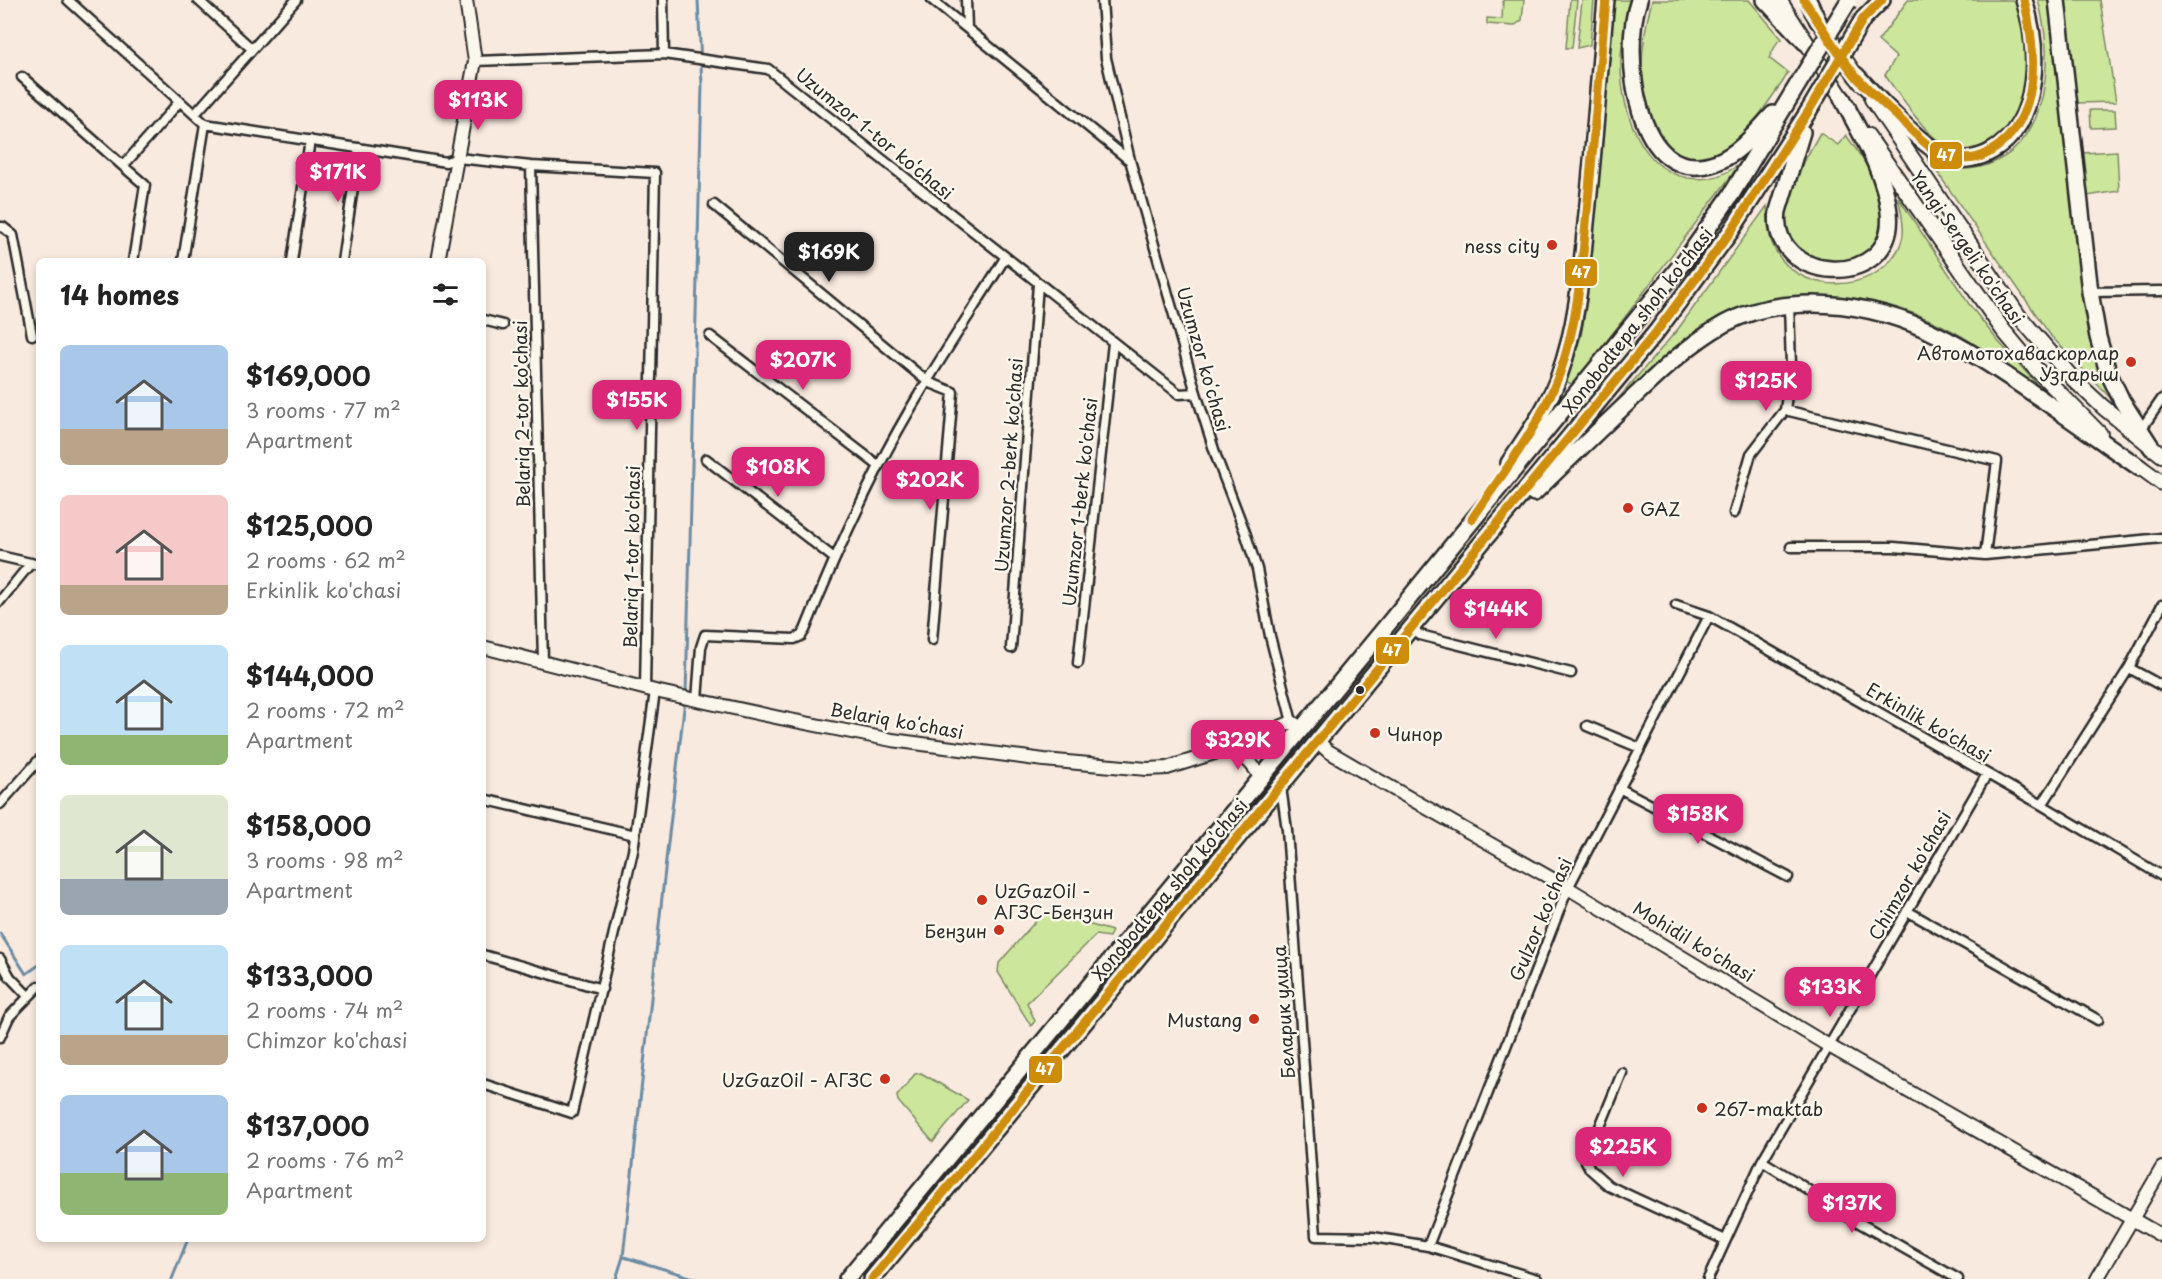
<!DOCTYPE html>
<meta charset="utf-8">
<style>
body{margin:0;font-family:"Playpen Sans",sans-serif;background:#f2f2f2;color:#222;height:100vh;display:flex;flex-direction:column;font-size:22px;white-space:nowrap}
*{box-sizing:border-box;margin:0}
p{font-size:20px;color:#767676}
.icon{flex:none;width:33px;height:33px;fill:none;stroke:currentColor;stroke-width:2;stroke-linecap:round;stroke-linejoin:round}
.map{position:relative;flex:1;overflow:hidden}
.details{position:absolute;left:36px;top:258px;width:450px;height:984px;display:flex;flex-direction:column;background:#fff;border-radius:9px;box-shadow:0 3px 9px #0003}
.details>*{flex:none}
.price{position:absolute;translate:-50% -51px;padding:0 14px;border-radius:12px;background:#db2777;color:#fff;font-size:20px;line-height:39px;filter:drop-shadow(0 2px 3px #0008)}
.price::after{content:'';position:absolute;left:50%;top:36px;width:18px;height:14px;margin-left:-9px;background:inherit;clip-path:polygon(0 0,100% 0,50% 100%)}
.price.on{background:#222;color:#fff}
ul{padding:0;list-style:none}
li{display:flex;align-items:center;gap:18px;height:150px;padding:0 24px}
li span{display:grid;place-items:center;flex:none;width:168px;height:120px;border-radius:9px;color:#555}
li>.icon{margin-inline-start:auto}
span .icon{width:72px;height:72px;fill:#fffc;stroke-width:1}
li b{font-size:26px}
h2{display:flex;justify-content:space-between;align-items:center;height:72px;padding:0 24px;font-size:26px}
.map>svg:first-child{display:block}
.green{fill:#cce69c;stroke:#7c8864;stroke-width:1.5}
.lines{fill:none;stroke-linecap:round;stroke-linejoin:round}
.stream{stroke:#6b8ca4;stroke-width:3}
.street-casing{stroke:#2b2b2b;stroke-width:13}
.secondary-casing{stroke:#2b2b2b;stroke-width:16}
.primary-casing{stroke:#2b2b2b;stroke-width:18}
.highway-casing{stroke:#2b2b2b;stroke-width:20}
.street{stroke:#fbf7ec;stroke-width:8}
.secondary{stroke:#fbf7ec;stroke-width:12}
.primary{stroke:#fbf7ec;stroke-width:14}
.highway{stroke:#fbf7ec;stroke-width:15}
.highway-bridge-casing{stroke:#2b2b2b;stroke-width:20;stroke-linecap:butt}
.highway-bridge{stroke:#fbf7ec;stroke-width:15}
.bus-1-casing{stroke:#fbf7ec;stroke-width:14}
.bus-1{stroke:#ce8d09;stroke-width:9}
.poi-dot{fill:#c8321e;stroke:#fbf7ec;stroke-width:2}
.bus-dot{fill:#2b2b2b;stroke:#fbf7ec;stroke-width:2}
.labels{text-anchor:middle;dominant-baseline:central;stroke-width:5;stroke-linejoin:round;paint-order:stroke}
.street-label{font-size:18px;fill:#2b2b2b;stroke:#fbf7ec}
.poi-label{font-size:18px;fill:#2b2b2b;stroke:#fbf7ec;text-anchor:end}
.line-badge{stroke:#fbf7ec;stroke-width:2}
.badge-label{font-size:16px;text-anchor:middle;font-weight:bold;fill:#fff}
</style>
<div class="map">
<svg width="2162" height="1279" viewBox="0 0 2162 1279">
<rect width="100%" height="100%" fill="#f9eadf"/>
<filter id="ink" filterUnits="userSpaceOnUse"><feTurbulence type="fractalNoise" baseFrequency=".0167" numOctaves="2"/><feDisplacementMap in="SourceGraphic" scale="12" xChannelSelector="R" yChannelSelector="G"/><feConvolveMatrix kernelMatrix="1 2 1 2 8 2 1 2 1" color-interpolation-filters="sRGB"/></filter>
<g filter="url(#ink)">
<path class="green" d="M1503 0H1524L1522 20 1514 26 1487 24V18L1502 19Z
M1570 0H1577L1572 48H1566Z
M1582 0H1594L1590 45 1577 48Z
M1612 0H1631C1627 15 1623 30 1622 45 1616 92 1634 169 1688 178 1709 181 1723 176 1740 164L1574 385 1565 381 1581 336 1587 300Z
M1652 0H1749L1782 39 1778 41 1769 58 1788 73 1782 83C1772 96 1745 138 1734 145 1672 187 1642 123 1642 68 1642 45 1646 23 1652 0Z
M1908 0H2015C2031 46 2036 126 1980 147 1970 150 1958 153 1948 148 1929 139 1898 94 1885 75L1896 57 1878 41Z
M2038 0H2051L2085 304C2092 344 2098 371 2119 407L2051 336 1926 156C1946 169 1963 173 1987 165 2051 143 2054 56 2038 0Z
M2064 0H2100L2116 102 2076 103Z
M2090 110H2115L2116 127 2091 128Z
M1820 133 1838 145 1846 135C1860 154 1884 189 1884 213 1884 218 1880 240 1877 244 1869 257 1842 268 1828 265 1809 261 1790 247 1786 227 1782 200 1807 155 1820 133Z
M2117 151 2119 191 2087 196 2082 153Z
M1898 197 1969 304 1997 340 2042 390C2010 368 1978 344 1943 326 1876 293 1781 280 1714 321 1693 333 1676 351 1658 367 1636 388 1614 409 1592 429L1678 329 1767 206C1768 218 1767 231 1772 243 1789 288 1852 296 1885 266 1894 258 1902 246 1903 234 1904 222 1901 209 1898 197Z
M1049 913 1112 931 1109 937 1096 935 1027 1003 1035 1021 1031 1026 998 972 999 963 1041 915Z
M921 1073 968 1100 933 1142 898 1101 897 1096 915 1074Z"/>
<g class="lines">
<path class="stream" d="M686 694 702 86 698 0
M0 933 26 974 39 965
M624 1257 697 1279
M172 1279 188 1239
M616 1279 623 1257 667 851 685 700"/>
<g class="street-casing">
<path id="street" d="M68 0 205 124
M198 0 252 49
M663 0 664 54
M932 0 1129 160
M966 0 967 28
M1102 0 1106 58 1130 160 1196 393 1217 459 1245 532 1257 569 1270 636 1292 722
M475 61 664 54 768 69 1179 394 1196 393
M22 77 123 166 180 101
M195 114 296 0
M123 166 145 185 133 261
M531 166 543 662
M714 205 928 382 953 392 932 640
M0 227H3L13 235 32 335
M183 261 205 124 446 162 458 158 531 166 655 173 645 688
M292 261 310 140
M342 261 359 148
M2090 292 2162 291
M483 320 503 325
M710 336 879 466
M1785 410 1997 461 1985 555
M2140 431 2162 399
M706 459 834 558
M1734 513 1751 454 1785 410 1791 365 1789 305
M1791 547H1894L1985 555 2162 538
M0 556 39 565
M0 601 31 563
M1676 605 1709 616 2042 805 2162 876
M1411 628 1420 635 1571 673
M1011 648 1038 284
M1078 663 1113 343
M2129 668 2162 686
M697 700 701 647 705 635 794 639 801 636 805 630C827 575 851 521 878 468 915 395 962 327 1005 258
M1587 726 1640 748
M1281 787 1287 830 1316 1236 1373 1237 1428 1246 1537 1279
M1619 788 1788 877
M483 799 635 835
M0 804 39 760
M2042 805 2129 668 2162 605
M1907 911 2098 1020
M483 955 602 989
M0 959 10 977 28 996
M0 1037 9 1017 39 986
M1622 1073 1586 1161 1590 1169 1609 1186 1725 1240
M483 1084 572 1113 633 851 655 691
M1762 1161 1798 1183 1835 1209 1958 1279
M1428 1246 1568 888 1709 616
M1708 1279 1762 1161 1987 774"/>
</g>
<g class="secondary-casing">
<path id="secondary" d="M438 261 475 61 466 0
M483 647 655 691 780 718 892 740 1044 760 1147 769 1167 768 1227 749 1292 722 1302 729
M1317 741 1328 751 1376 779 1568 888 1829 1046 2162 1236
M1227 749C1244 755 1253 763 1261 779
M2097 1279 2162 1168"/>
</g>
<g class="primary-casing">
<path id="primary" d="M1779 0 1848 107
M1812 12 1861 83
M1872 99 2018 315 2073 379 2103 407 2162 455
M1867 135 2003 330 2033 366 2100 434
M2133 462 2162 483"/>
</g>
<g class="highway-casing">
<path id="highway" d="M1639 0C1621 50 1635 192 1717 162 1740 153 1757 131 1773 114
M1765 0 1805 42
M1808 0 1818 21
M2057 0 2090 292 2098 337 2108 372 2122 401 2152 448
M1863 19 1882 0
M1856 75C1877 97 1922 148 1948 157 1962 162 1980 158 1992 151 2042 122 2039 47 2024 0
M1802 132 1778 211C1768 285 1898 292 1889 212 1885 171 1860 134 1842 98
M1509 463C1527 435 1548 407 1559 376 1577 326 1581 275 1586 223 1594 149 1599 74 1606 0
M1534 493C1568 460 1602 427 1636 395 1663 369 1692 342 1724 324 1752 309 1782 304 1812 304 1899 304 1962 345 2031 392 2068 417 2104 443 2140 468
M847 1279 1384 629 1689 255 1731 195 1792 94
M872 1279 1657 331 1731 231 1808 112"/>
</g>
<use href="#street" class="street"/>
<use href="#secondary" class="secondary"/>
<use href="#primary" class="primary"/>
<use href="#highway" class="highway"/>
<g class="highway-bridge-casing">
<path id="highway-bridge" d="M1792 94 1848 2
M1808 112 1863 19"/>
</g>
<use href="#highway-bridge" class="highway-bridge"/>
<g class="bus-1-casing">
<path id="bus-1" d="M1804 0C1821 25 1836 52 1856 76 1869 91 1884 104 1898 117 1910 129 1922 142 1936 151 1952 160 1972 162 1988 153 2042 122 2037 53 2024 0
M1472 519C1503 473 1539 427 1559 375 1577 326 1581 274 1586 223 1593 148 1599 74 1606 0
M872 1279 1657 331 1731 231 1808 112 1863 19 1882 0"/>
</g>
<use href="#bus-1" class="bus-1"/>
</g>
</g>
<g class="poi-dot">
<circle cx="1552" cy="245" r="6"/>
<circle cx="2131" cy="362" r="6"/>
<circle cx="1628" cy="508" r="6"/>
<circle cx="1375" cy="733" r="6"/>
<circle cx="982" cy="900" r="6"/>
<circle cx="999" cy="930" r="6"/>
<circle cx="1254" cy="1019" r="6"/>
<circle cx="885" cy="1079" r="6"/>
<circle cx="1702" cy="1108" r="6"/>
</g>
<circle class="bus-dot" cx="1360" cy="690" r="5"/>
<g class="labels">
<g class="street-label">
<text transform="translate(875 133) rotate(39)">Uzumzor 1-tor ko‘chasi</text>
<text transform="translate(1968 247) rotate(55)">Yangi Sergeli ko'chasi</text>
<text transform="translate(1637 320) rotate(-52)">Xonobodtepa shoh ko'chasi</text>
<text transform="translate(1204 359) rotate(74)">Uzumzor koʻchasi</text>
<text transform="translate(521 414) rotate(-91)">Belariq 2-tor ko'chasi</text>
<text transform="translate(1008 465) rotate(-86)">Uzumzor 2-berk ko'chasi</text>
<text transform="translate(1079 502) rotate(-84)">Uzumzor 1-berk ko'chasi</text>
<text transform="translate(631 557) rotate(-89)">Belariq 1-tor ko'chasi</text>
<text transform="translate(897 720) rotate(10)">Belariq koʻchasi</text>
<text transform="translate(1929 722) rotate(30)">Erkinlik ko'chasi</text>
<text transform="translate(1909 875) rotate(-60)">Chimzor ko'chasi</text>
<text transform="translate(1169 889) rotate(-50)">Xonobodtepa shoh ko'chasi</text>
<text transform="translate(1540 919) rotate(-67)">Gulzor ko'chasi</text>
<text transform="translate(1694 941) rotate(31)">Mohidil ko'chasi</text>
<text transform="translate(1283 1012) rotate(-94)">Беларик улица</text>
</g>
<g class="poi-label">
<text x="1540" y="245">ness city</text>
<text x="2119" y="352">Автомотохаваскорлар<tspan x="2119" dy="21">Узгарыш</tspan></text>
<text x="1640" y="508" text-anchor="start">GAZ</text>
<text x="1387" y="733" text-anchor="start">Чинор</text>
<text x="994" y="890" text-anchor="start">UzGazOil -<tspan x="994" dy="21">АГЗС-Бензин</tspan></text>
<text x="987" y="930">Бензин</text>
<text x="1242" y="1019">Mustang</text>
<text x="873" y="1079">UzGazOil - АГЗС</text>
<text x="1714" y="1108" text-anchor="start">267-maktab</text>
</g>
</g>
<g class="line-badge">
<rect x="1929" y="141" width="34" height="29" rx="6" fill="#ce8d09"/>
<rect x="1564" y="258" width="34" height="29" rx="6" fill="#ce8d09"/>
<rect x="1375" y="636" width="35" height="29" rx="6" fill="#ce8d09"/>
<rect x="1028" y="1055" width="35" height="29" rx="6" fill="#ce8d09"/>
</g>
<g class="badge-label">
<text x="1946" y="161">47</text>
<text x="1581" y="278">47</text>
<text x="1392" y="656">47</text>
<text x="1045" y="1075">47</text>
</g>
</svg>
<b class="price" style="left:478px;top:131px">$113K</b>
<b class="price" style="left:338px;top:203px">$171K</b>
<b class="price on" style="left:829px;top:283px">$169K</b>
<b class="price" style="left:803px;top:391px">$207K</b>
<b class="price" style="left:1766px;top:412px">$125K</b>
<b class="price" style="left:637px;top:431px">$155K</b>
<b class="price" style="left:778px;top:498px">$108K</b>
<b class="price" style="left:930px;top:511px">$202K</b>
<b class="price" style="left:1496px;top:640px">$144K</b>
<b class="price" style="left:1238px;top:771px">$329K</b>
<b class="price" style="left:1698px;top:845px">$158K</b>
<b class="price" style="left:1830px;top:1018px">$133K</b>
<b class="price" style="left:1623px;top:1178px">$225K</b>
<b class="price" style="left:1852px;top:1234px">$137K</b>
<section class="details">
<h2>14 homes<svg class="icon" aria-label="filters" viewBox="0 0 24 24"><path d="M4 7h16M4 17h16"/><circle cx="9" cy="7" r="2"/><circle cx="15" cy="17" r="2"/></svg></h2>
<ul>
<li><span style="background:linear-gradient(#a9c7e8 70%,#b9a48a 0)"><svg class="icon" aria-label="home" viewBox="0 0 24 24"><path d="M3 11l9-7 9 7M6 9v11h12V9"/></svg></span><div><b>$169,000</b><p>3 rooms · 77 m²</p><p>Apartment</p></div></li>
<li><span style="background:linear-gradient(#f6c9c9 75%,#b9a48a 0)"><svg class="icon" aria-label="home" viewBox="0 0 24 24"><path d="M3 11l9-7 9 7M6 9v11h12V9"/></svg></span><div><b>$125,000</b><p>2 rooms · 62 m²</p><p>Erkinlik ko'chasi</p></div></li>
<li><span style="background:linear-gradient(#bfe0f5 75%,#8fb573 0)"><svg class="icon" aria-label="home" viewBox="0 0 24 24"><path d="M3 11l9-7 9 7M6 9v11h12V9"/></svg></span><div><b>$144,000</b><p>2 rooms · 72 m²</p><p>Apartment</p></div></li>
<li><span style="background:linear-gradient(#dfe7d0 70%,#9aa5b1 0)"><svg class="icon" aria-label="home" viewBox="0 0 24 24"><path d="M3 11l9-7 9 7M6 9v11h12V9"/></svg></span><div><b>$158,000</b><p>3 rooms · 98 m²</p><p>Apartment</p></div></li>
<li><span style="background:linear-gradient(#bfe0f5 75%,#b9a48a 0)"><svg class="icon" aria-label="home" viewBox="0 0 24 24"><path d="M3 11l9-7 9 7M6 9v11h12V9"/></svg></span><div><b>$133,000</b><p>2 rooms · 74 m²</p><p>Chimzor ko'chasi</p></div></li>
<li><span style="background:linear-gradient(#a9c7e8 65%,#8fb573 0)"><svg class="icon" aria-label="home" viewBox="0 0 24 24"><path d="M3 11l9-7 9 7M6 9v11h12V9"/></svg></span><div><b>$137,000</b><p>2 rooms · 76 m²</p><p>Apartment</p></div></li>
</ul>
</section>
</div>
